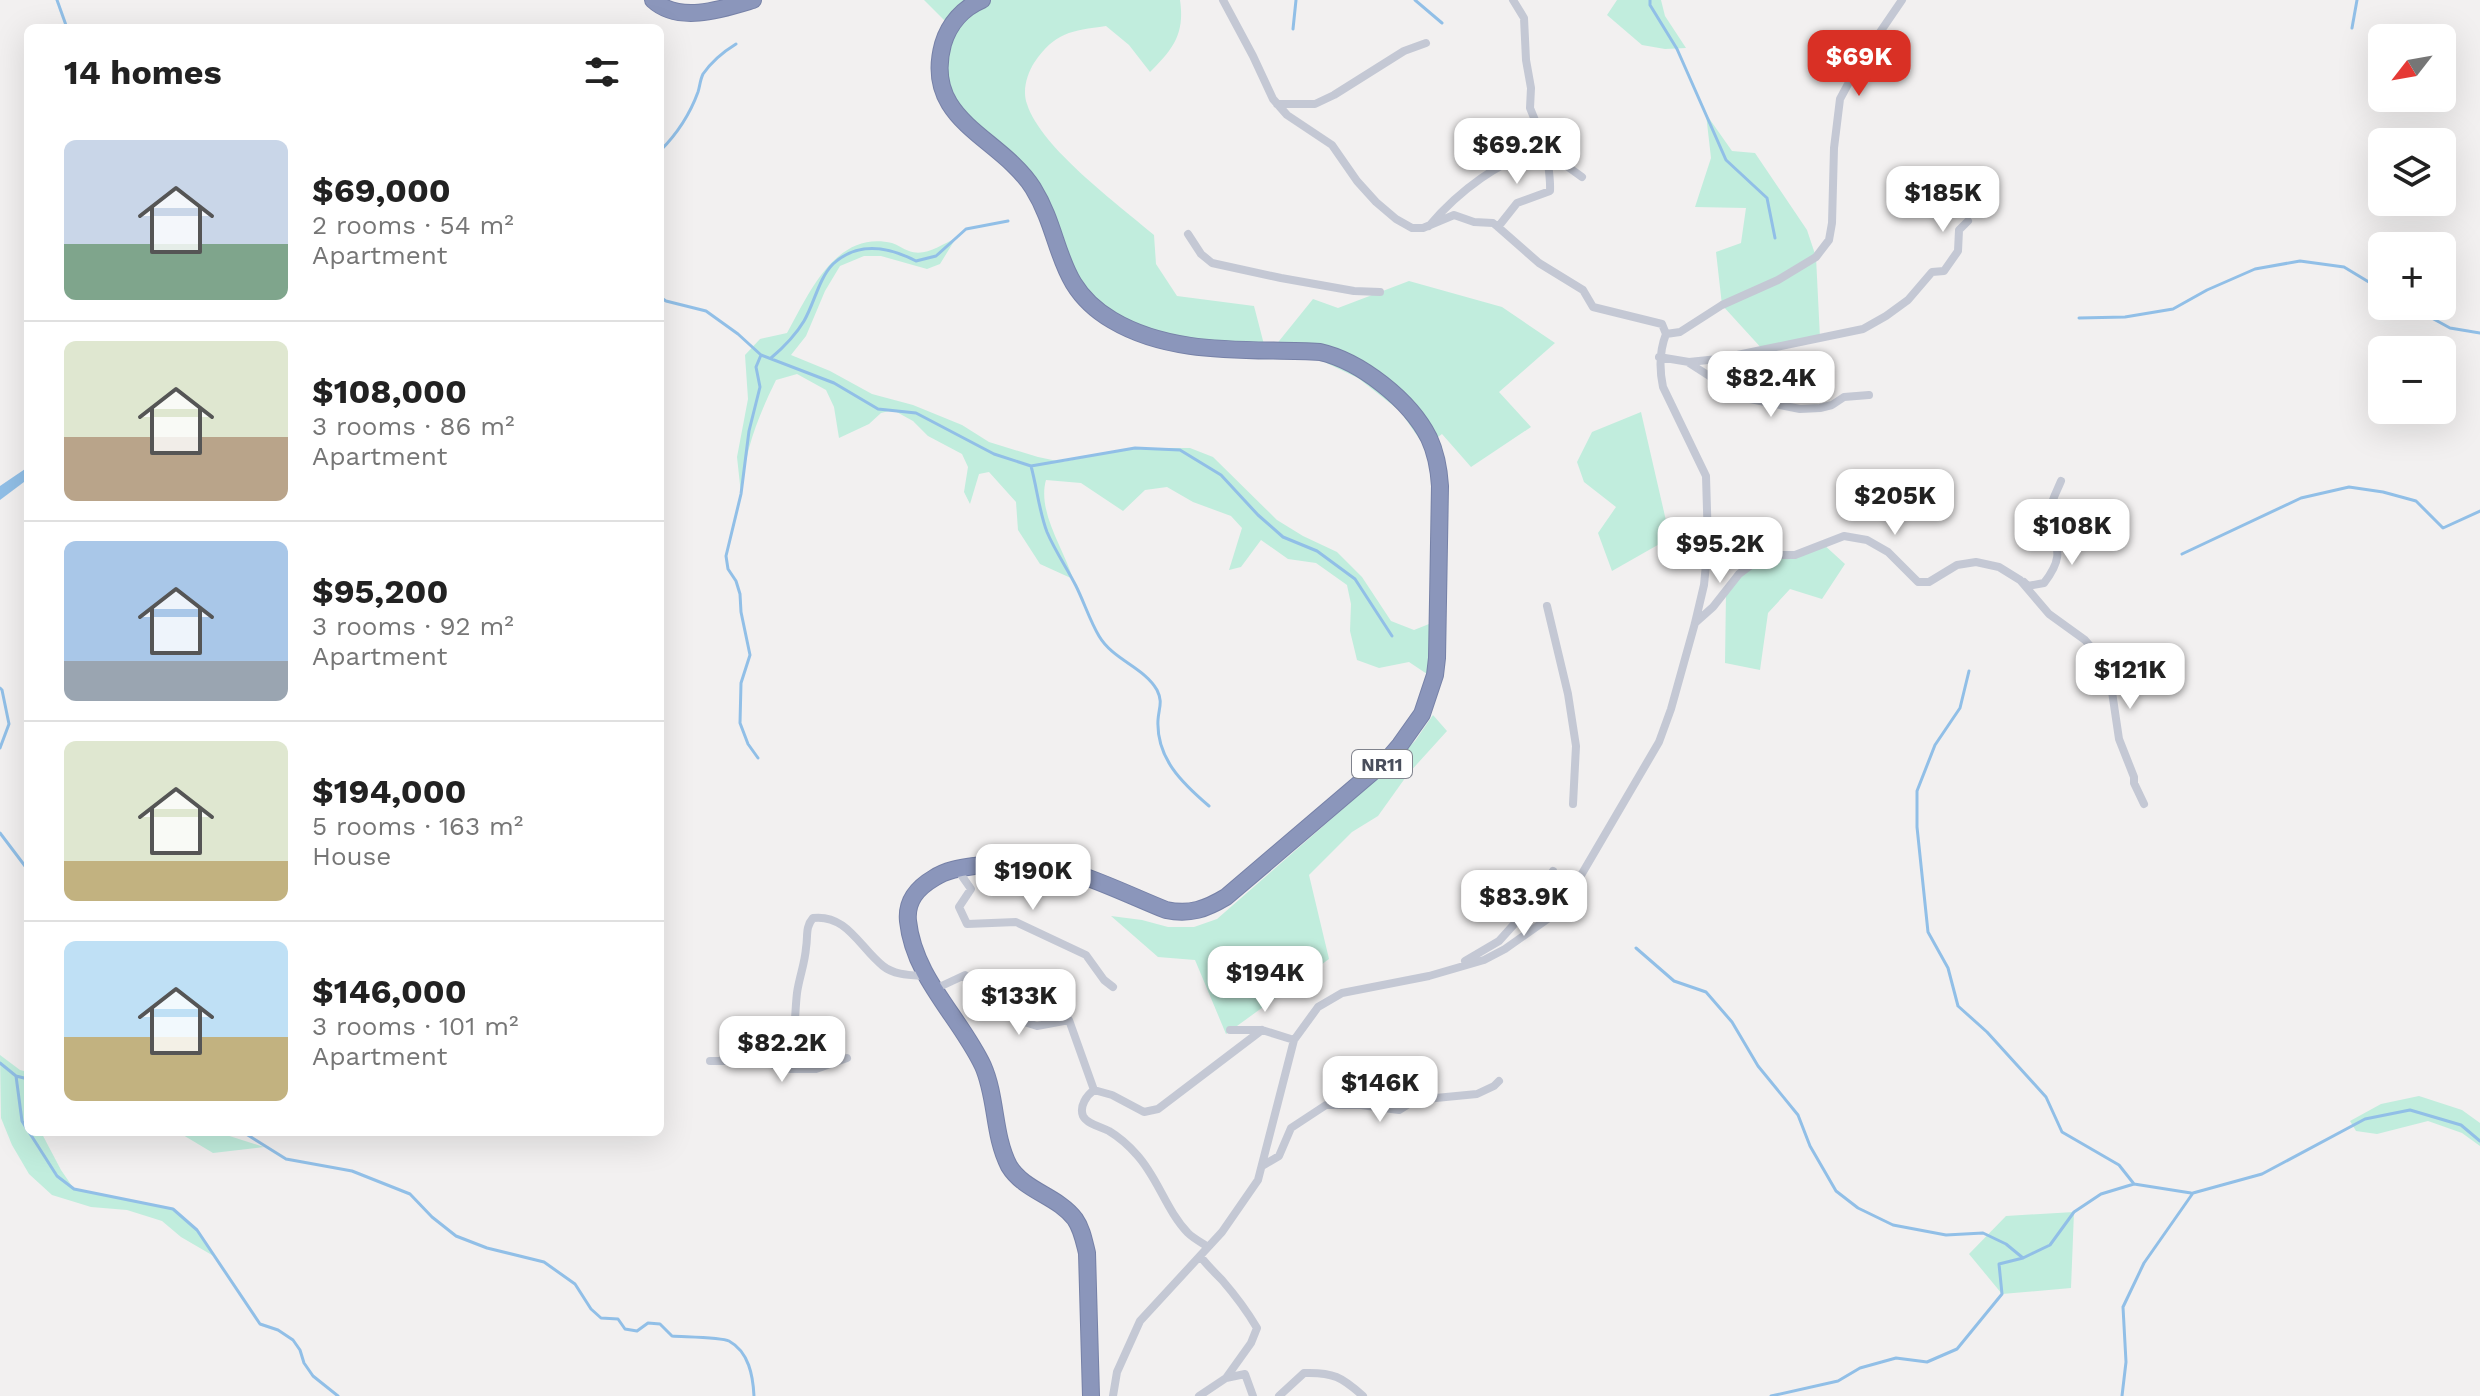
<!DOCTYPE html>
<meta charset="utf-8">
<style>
body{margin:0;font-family:"Work Sans",sans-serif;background:#f2f2f2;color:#222;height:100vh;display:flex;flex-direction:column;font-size:30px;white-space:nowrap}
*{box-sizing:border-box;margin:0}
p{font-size:26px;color:#767676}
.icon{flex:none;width:44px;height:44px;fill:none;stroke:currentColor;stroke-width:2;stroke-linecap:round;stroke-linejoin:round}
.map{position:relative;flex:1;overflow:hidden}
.details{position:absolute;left:24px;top:24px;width:640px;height:1112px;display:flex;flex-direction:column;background:#fff;border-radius:12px;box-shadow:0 8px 32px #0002}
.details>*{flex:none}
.needle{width:52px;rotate:239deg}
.buttons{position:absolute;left:2368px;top:24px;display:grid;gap:16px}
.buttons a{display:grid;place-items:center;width:88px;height:88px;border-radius:12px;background:#fff;box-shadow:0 8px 32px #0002;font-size:40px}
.price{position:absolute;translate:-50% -68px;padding:0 18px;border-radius:16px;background:#fff;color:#222;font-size:26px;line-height:52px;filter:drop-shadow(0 2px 4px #0008)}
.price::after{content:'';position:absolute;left:50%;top:48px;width:24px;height:18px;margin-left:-12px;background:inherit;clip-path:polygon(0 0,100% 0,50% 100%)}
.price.current{background:#d93025;color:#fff}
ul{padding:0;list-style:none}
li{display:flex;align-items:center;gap:24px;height:200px;padding:0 40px}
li+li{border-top:2px solid #e0e0e0}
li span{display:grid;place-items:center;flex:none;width:224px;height:160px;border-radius:12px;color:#555}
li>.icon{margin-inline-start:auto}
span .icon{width:96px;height:96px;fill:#fffc;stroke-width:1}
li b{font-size:34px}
h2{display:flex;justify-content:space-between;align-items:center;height:96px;padding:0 40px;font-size:34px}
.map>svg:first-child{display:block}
.green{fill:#c1eddd}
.water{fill:#91bfe7}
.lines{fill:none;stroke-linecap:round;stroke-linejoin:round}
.stream{stroke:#91bfe7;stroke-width:3}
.highway-casing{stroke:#7681a7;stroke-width:18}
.street{stroke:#c4c8d4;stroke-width:8}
.highway{stroke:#8b96bb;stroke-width:16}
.labels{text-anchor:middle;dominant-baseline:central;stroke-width:6;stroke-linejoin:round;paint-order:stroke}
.shield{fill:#fff;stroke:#80838d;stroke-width:2}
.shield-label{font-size:18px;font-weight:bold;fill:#494e5c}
</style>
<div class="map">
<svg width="2480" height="1396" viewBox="0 0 2480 1396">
<rect width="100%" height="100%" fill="#f2f0f0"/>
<path class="green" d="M924 0H1180C1185 34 1173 49 1150 72L1129 45 1106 26C1071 31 1055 32 1034 63 1027 74 1022 91 1027 104 1041 148 1118 204 1154 235L1156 264 1177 296 1254 306 1267 356 1313 299 1338 308 1409 281 1502 307 1555 343 1499 392 1531 427 1471 467 1442 434 1425 447 1400 411 1358 378 1318 359 1221 353 1139 338 1106 323 1084 307 1066 278 1040 207 1017 178 946 108 936 79 939 52 953 29Z
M1617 0H1661L1665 16 1686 48 1665 49 1642 45 1607 15Z
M1706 114 1732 151 1755 153 1807 230 1816 257 1820 338 1764 351 1722 305 1716 252 1741 243 1746 208 1695 207 1711 158Z
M956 238 940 264 927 269 881 256H864L840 266 825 291 806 336 791 355 830 371 872 394 913 405 962 425 989 442 1038 457 1062 462 1135 448H1190L1213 457 1277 520 1303 536 1337 552 1362 577 1391 621 1414 630 1434 622 1433 678 1409 662 1379 668 1357 660 1350 631 1351 604 1347 585 1316 563 1288 559 1261 540 1241 567 1229 570 1242 528 1231 516 1193 502 1167 487 1145 490 1123 511 1081 483 1046 480C1037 512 1064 549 1073 579L1040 564 1018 530 1016 502 989 472 979 474 970 504 964 492 968 467 962 454 928 436 913 421 893 410 881 413 869 424 839 438 834 407 826 390 797 374 776 380C757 419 745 450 741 494L737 457 748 399 745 355 760 339 787 333C809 294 835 230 892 243 898 245 903 249 909 251 925 257 941 245 956 238Z
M1641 412 1670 538 1612 571 1598 533 1616 507 1584 482 1577 462 1592 432Z
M1822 543 1845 564 1822 599 1790 589 1768 613 1760 670 1725 663 1726 592 1755 562 1795 555Z
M1433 715 1447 731 1408 774 1378 816 1352 832 1309 875 1329 959 1226 1034 1195 960 1158 957 1111 916 1142 920 1168 927H1194L1217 919 1369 786 1415 741Z
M0 1055 20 1070 28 1072V1132H41L61 1170 74 1189 173 1209 197 1230 217 1258 181 1237 162 1221 127 1210 91 1207 52 1195 29 1174 12 1145 1 1118Z
M2419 1096 2462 1110 2480 1123V1146L2462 1133 2428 1121 2377 1134 2356 1131 2350 1121 2381 1104Z
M178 1132H217L264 1147 213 1153Z
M2074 1212 2071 1288 2002 1294 1969 1254 2006 1216Z"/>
<path class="water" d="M28 467V479L0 500V486Z"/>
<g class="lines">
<path class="stream" d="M57 0 67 28
M1415 0 1442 23
M1650 0V5L1677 49 1726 160 1767 198 1775 238
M2352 28 2357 0
M1293 29 1296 0
M660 151C676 135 690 114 698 92 700 86 700 80 703 74 712 61 723 52 736 44
M660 297 666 301 706 311 738 334 761 355 834 383 878 409 916 413 994 454 1031 466 1135 448 1180 450 1221 475 1258 515 1283 537 1317 551 1355 579 1392 636
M2410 306 2450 328 2480 333
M2079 318 2125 317 2173 309 2207 290 2255 269 2300 261 2344 267 2382 290
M771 358C784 347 795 336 804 321 814 304 819 278 833 264 858 241 889 247 916 261L936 256 966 229 1008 221
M1031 466C1037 488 1039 511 1047 532 1055 551 1067 568 1076 586 1084 602 1090 621 1099 636 1113 660 1144 667 1157 690 1163 702 1159 707 1158 720 1156 758 1182 783 1209 806
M2182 554 2301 498 2349 487 2383 492 2416 501 2443 528 2480 511
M1969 671 1960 708 1935 745 1917 791V827L1928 932 1948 968 1958 1006 1987 1032 2046 1097 2062 1132 2119 1165 2134 1184
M0 688 2 690 9 724 0 748
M758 758 748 744 740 723 741 683 750 655 741 612 740 594 736 581 728 569 726 556 741 494 749 431 760 387 756 367 761 355
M0 833 28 870
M1636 948 1674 981 1706 992 1732 1022 1758 1066 1798 1115 1810 1146 1836 1191 1858 1208 1893 1225 1946 1235 1983 1233 2006 1244 2023 1258
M0 1063 16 1076 28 1079
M16 1076 22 1121 28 1131
M29 1132 57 1176 74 1189 173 1209 197 1230 260 1324 278 1330 293 1340 300 1350 304 1363 313 1376 338 1396
M243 1132 286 1159 352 1171 410 1194 432 1217 456 1236 487 1248 544 1262 575 1284 591 1309 601 1318 618 1319 625 1329 637 1331 648 1323 660 1324 672 1336C683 1337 721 1337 729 1341 749 1352 753 1376 754 1396
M1771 1396 1838 1381 1860 1368 1896 1358 1927 1362 1957 1349 2002 1294 1999 1264 2023 1258 2050 1245 2074 1212 2101 1194 2134 1184 2191 1193
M2122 1396 2126 1362 2123 1307 2144 1263 2193 1193 2262 1174 2365 1119 2410 1110 2461 1125 2480 1141"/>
<g class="highway-casing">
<path id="highway" d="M653 0C679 24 723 9 753 0
M982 0C963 8 949 24 943 44 922 121 1000 136 1033 188 1064 238 1054 286 1112 320 1174 357 1251 348 1320 352 1360 361 1410 400 1429 438 1436 453 1439 470 1440 486L1437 658 1435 675 1422 714 1400 745 1388 759 1226 897C1206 909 1190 915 1166 910 1121 892 1072 866 1023 862 1007 861 990 863 974 866 960 868 946 870 934 878 917 888 906 901 908 921 914 978 960 1017 983 1066 997 1098 993 1135 1009 1166 1024 1191 1058 1196 1075 1219 1082 1229 1084 1241 1087 1253L1091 1396"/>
</g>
<path class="street" d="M1223 0 1253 56 1273 99 1287 115 1332 145 1357 181 1376 202 1396 219 1412 228H1423L1454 215 1474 222 1493 223 1498 227 1539 263 1583 290 1593 307 1662 324 1666 334
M1277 104H1315L1334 95 1404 51 1426 43
M1429 226C1456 194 1503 155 1546 151L1582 177
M1498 227 1517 203 1550 191C1551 172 1545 155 1546 136L1537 125 1530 108 1531 88 1526 60 1524 18 1513 0
M1188 234 1201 254 1212 263 1281 278 1354 291 1380 292
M1666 334 1680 332 1722 305 1778 280 1816 257 1829 240 1832 223 1834 148 1840 99 1861 60 1902 0
M1659 357 1689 362 1718 359 1863 329 1886 316 1908 300 1932 272 1944 271 1958 251 1959 230 1968 221
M1689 363 1728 388 1750 399 1800 409 1820 408 1832 405 1844 397 1869 395
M2024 582 2028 586 2044 583C2072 547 2047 543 2050 511 2051 501 2057 491 2061 481
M1547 606 1568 694 1576 746 1573 804
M1695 623 1713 607 1739 574 1755 562 1775 555H1795L1844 536 1867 540 1888 552 1918 582H1929L1957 565 1976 562 1999 567 2020 580 2049 614 2085 640 2103 661 2111 685 2119 739 2134 777V783L2144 804
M957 869 971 889 959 907 967 924 1016 922 1086 955 1104 980 1113 987
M1465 961 1499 941 1544 891 1553 871
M935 989 965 975 988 1010 1015 1008 1018 1020 1037 1026 1069 1020 1094 1090
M1230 1030H1262L1294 1040
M710 1061H761L787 1069H816L847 1058
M787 1069C796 1043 794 1019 797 993 799 978 805 963 806 948 808 937 805 927 813 918 847 914 860 948 883 966 894 975 910 975 925 976
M1262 1166 1279 1156 1291 1128 1326 1105H1361L1399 1110 1415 1100 1477 1094 1494 1086 1499 1081
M1208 1247C1202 1243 1193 1238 1188 1233 1166 1210 1158 1178 1137 1155 1130 1147 1119 1137 1109 1131 1101 1127 1087 1124 1083 1116 1079 1106 1087 1095 1094 1090L1112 1095 1144 1112 1158 1109 1262 1030
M1200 1256C1207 1265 1214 1272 1222 1280 1235 1295 1247 1311 1257 1328L1251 1343 1226 1378
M1113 1396 1117 1372 1140 1321 1222 1232 1258 1180 1294 1040 1318 1007 1342 993 1429 976 1484 960 1505 949 1549 918 1573 889 1659 742 1671 709 1695 623 1704 585 1708 543 1706 476 1663 387C1659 368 1659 352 1666 334
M1199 1396 1226 1378 1245 1374 1253 1396
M1279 1396 1304 1373C1333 1372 1342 1377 1363 1396"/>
<use href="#highway" class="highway"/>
</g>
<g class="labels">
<rect class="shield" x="1352" y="750" width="60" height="28" rx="6"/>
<g class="shield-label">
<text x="1382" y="764">NR11</text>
</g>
</g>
</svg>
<div class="buttons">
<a><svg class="needle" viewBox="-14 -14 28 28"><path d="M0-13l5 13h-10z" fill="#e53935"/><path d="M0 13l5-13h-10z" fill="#767676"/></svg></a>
<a><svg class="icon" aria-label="layers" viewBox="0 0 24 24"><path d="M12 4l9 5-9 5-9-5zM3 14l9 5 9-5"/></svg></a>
<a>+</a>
<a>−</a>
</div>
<b class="price current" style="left:1859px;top:98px">$69K</b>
<b class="price" style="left:1517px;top:186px">$69.2K</b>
<b class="price" style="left:1943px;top:234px">$185K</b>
<b class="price" style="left:1771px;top:419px">$82.4K</b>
<b class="price" style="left:1895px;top:537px">$205K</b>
<b class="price" style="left:2072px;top:567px">$108K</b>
<b class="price" style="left:1720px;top:585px">$95.2K</b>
<b class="price" style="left:2130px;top:711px">$121K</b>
<b class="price" style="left:1033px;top:912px">$190K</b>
<b class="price" style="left:1524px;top:938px">$83.9K</b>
<b class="price" style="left:1265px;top:1014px">$194K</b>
<b class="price" style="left:1019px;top:1037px">$133K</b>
<b class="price" style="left:782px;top:1084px">$82.2K</b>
<b class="price" style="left:1380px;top:1124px">$146K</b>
<section class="details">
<h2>14 homes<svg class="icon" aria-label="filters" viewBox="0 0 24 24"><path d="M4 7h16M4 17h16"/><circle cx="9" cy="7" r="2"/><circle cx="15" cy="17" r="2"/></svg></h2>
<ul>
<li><span style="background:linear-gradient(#c9d6e8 65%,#7fa58c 0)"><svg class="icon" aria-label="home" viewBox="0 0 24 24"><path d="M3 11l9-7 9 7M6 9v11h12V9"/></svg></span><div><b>$69,000</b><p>2 rooms · 54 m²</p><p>Apartment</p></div></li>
<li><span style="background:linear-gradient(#dfe7d0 60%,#b9a48a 0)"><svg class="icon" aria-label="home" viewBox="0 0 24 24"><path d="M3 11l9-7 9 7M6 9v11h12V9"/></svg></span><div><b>$108,000</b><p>3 rooms · 86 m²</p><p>Apartment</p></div></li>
<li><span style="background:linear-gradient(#a9c7e8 75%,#9aa5b1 0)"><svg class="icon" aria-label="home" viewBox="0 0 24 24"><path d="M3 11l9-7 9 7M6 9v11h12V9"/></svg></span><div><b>$95,200</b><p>3 rooms · 92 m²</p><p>Apartment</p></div></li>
<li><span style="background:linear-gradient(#dfe7d0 75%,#c2b280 0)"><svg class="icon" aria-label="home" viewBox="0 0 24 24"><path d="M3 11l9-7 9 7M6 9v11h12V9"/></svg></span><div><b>$194,000</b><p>5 rooms · 163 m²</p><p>House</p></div></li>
<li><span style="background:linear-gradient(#bfe0f5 60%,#c2b280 0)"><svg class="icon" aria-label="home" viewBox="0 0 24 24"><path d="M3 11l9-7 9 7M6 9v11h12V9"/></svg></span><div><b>$146,000</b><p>3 rooms · 101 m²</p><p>Apartment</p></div></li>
</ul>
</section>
</div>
